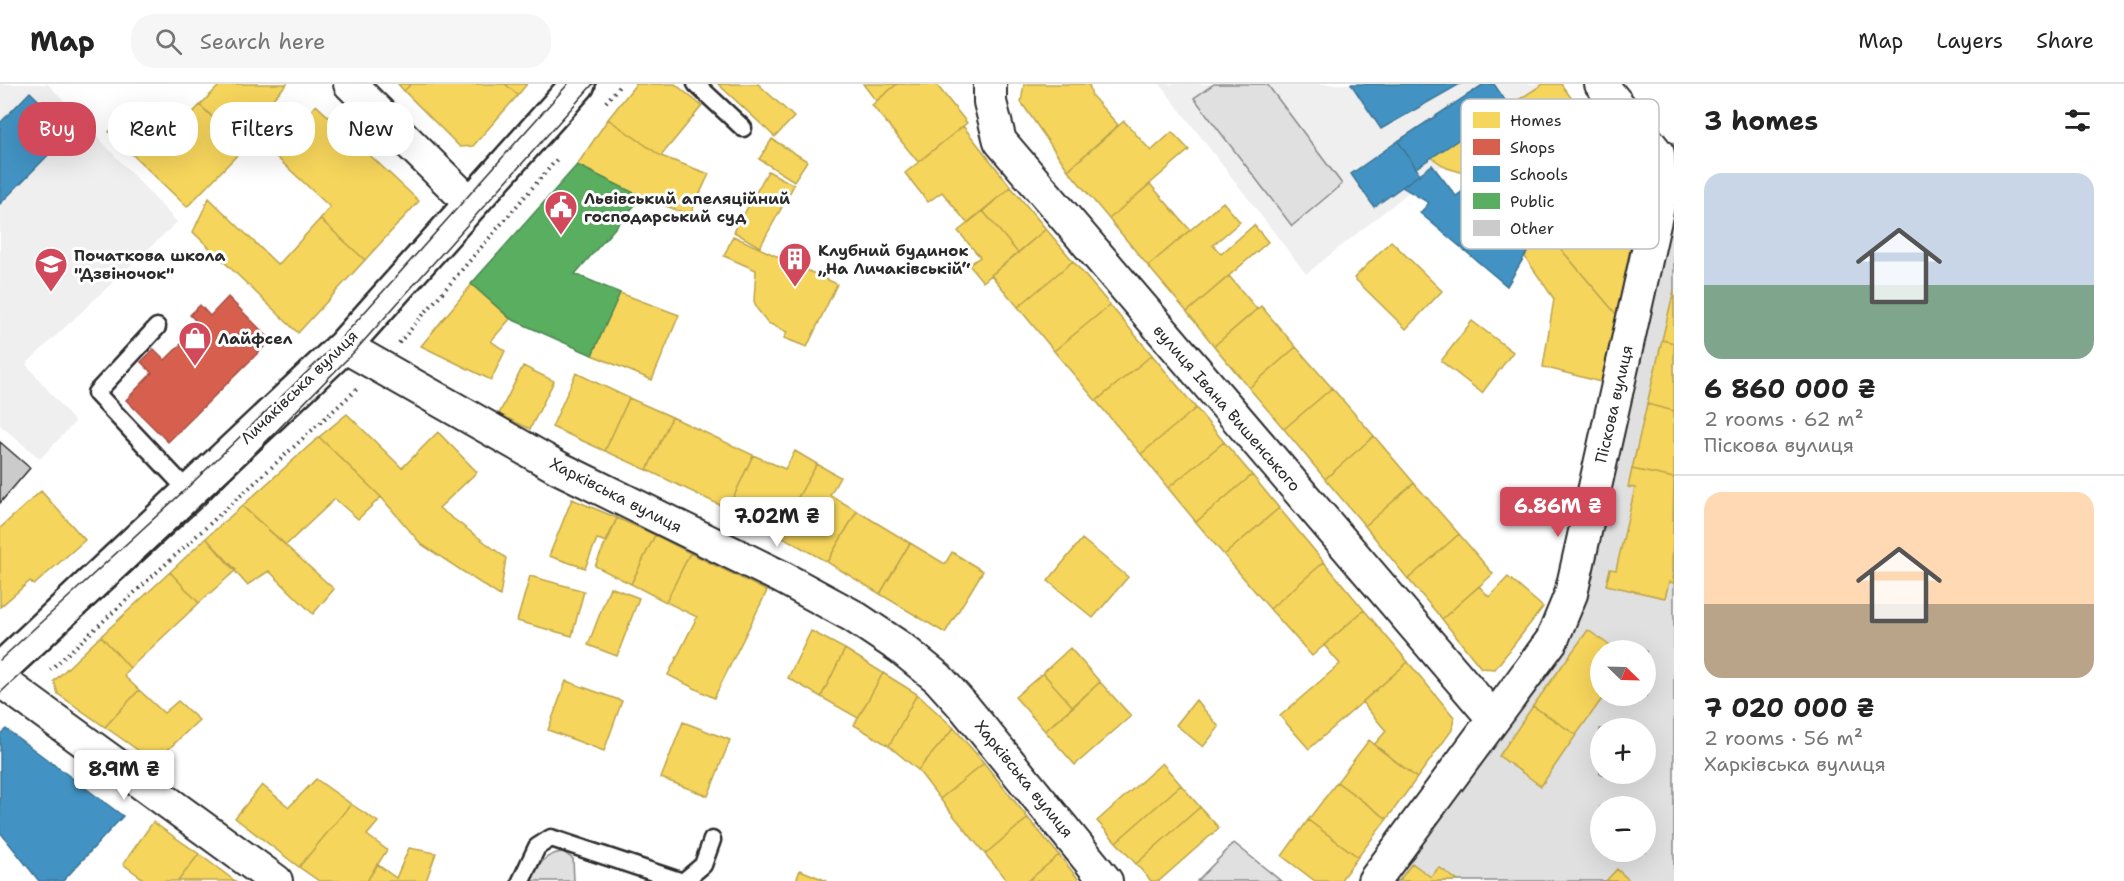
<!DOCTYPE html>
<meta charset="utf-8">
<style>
body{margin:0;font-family:"Shantell Sans",sans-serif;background:#f6f6f6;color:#222;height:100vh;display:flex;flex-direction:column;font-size:22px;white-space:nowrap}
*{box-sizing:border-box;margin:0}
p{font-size:20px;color:#767676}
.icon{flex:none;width:33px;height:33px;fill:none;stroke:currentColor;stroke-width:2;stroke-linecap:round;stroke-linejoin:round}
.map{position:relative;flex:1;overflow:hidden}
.panel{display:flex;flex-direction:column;background:#fff;width:450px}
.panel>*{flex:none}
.top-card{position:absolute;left:18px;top:18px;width:570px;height:54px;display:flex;gap:12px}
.needle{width:39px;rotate:113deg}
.fabs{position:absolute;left:1590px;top:556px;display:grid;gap:12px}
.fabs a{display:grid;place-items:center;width:66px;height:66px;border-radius:50%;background:#fff;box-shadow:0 6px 24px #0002;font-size:30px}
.price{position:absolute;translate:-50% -51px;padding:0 14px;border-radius:6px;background:#fff;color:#222;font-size:20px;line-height:39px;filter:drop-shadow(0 2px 3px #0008)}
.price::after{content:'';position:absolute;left:50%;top:36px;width:18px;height:14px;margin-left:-9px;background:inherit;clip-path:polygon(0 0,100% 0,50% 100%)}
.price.current{background:#d1495b;color:#fff}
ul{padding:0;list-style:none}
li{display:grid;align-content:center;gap:12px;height:318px;padding:0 30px}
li+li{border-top:2px solid #e0e0e0}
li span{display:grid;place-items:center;height:186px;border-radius:18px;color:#555}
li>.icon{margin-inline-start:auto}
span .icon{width:108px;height:108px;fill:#fffc;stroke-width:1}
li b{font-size:26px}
h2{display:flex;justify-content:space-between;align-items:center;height:72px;padding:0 30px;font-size:26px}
.chip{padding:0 21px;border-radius:24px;background:#fff;box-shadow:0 6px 24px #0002;font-size:21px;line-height:54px}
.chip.current{background:#d1495b;color:#fff}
header{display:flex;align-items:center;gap:36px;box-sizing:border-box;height:84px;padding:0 30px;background:#fff;border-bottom:2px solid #e0e0e0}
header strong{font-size:28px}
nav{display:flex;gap:33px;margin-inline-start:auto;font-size:21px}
.search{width:420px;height:54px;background:#f6f6f6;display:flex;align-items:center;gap:15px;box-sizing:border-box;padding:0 21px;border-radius:24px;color:#767676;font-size:22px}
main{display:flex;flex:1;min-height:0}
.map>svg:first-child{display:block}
.built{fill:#efefef}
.green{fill:#e0e0e0;stroke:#868686;stroke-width:1.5;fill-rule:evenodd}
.homes{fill:#f6d55c;stroke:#b9a24d;stroke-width:1.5}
.shops{fill:#d6604d;stroke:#a35043;stroke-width:1.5}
.schools{fill:#4393c3;stroke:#3c7495;stroke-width:1.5}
.public{fill:#5aae61;stroke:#4c8751;stroke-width:1.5}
.building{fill:#cbcbcb;stroke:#2b2b2b;stroke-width:1.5}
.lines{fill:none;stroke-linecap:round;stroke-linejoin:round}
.lane-casing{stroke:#2b2b2b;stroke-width:21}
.street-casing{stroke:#2b2b2b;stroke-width:36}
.primary-casing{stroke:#2b2b2b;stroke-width:38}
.path{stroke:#2b2b2b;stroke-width:4;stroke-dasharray:1.5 4.5;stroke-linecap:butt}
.lane{stroke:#fff;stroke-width:16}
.street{stroke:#fff;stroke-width:32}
.primary{stroke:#fff;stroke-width:33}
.tram{stroke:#2b2b2b;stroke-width:1.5}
.labels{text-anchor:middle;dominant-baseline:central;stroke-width:6;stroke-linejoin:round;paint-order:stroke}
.poi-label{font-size:16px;font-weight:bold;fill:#2b2b2b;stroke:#fff;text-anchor:start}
.street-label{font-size:16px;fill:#2b2b2b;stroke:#fff}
.key{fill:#fff;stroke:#bfbfbf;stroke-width:1.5}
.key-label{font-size:16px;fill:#2b2b2b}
</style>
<header>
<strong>Map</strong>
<div class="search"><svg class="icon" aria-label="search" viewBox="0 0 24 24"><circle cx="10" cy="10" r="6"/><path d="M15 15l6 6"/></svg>Search here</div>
<nav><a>Map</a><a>Layers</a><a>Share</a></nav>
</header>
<main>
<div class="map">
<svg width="1674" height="797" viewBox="0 0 1674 797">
<rect width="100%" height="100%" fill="#fff"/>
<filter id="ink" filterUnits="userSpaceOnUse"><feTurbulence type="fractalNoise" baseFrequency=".0167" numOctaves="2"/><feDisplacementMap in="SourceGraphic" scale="12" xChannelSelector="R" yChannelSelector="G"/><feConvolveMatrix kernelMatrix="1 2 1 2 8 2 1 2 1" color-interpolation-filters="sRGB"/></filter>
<g filter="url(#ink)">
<path class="built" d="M0 0H48L177 138 26 280 75 338 40 375 0 341Z
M1160 0H1545L1306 190Z"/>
<path class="green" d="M1214 0H1267L1342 100 1292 142 1194 14Z
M1671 58 1674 59V797H1384L1566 555 1650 120ZM1600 567H1646V612H1600ZM1600 645H1646V690H1600ZM1600 723H1646V768H1600Z
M1234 759 1281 797H1197Z
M563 768 573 775 574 797H531C539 780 544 770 563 768Z"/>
<path class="homes" d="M221 0H287L234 55 200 21Z
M398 0H411L404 7Z
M411 0H505L518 11 473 62 460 63 404 7Z
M505 0H527L518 11Z
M636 0H675L702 22 661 72 608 35Z
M718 0H758L794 33 775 53Z
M863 0H897L876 17Z
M897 0H936L967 39 918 78 872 21Z
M1024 0H1089L1092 12 1118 41 1068 86 1021 18Z
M1543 0H1561L1620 80 1573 110 1531 50 1467 90 1447 84 1431 73Z
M200 21 244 64 187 123 109 48 128 29 162 61Z
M316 21 419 117 365 176 320 135 330 123 272 69Z
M608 35 661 72 709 90 690 131 642 113 577 81Z
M1124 37 1151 67 1172 48 1189 66 1109 135 1068 86Z
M963 42 1011 103 967 139 942 108 928 118 905 89Z
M772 55 807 77 794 97 759 75Z
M768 87 794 101 760 163 734 148Z
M1150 100 1190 146 1148 182 1109 135Z
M1011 103 1046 145 1018 169 983 127Z
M209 114 278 181 320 135 365 176 298 249 193 148Z
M1223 118 1240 138 1213 161 1221 170 1254 141 1268 158 1187 228 1148 182Z
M983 127 1018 169 983 198 969 181 980 173 958 147Z
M1565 141 1631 159 1617 231 1560 164Z
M1046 145 1073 177 1018 223 991 191Z
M1547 149 1617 231 1601 298 1543 283 1554 215 1525 173 1530 163Z
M733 152 837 200 807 263 784 254 787 248 768 239 757 225 754 217 756 186 724 172Z
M1391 157 1442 207 1406 245 1354 194Z
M1073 177 1110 221 1054 267 1018 223Z
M1229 192 1257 225 1214 262 1187 228Z
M472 200 510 235 491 257 505 267 491 296 421 262Z
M1674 206V259L1662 256Z
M620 209 679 231 652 296 592 271Z
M1110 221 1152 271 1096 317 1054 267Z
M1261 222 1296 263 1249 304 1214 262Z
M1472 237 1513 268 1482 309 1441 277Z
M1662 256 1674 259V327L1647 320Z
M1296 263 1332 304 1284 345 1249 304Z
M1152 271 1196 324 1141 370 1096 317Z
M523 282 554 297 530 345 499 330Z
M576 289 629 314 605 367 552 343Z
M1332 304 1374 352 1325 395 1284 345Z
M629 314 672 333 647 386 605 367Z
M1647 320 1674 327V394L1632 385Z
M1196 324 1224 358 1168 404 1141 370Z
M347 330 402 384 438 348 477 388 439 424 506 474 500 512 421 460 381 413 319 353Z
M672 333 753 371 728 425 647 386Z
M1374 352 1414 399 1365 442 1325 395Z
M319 353 381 413 358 435 335 415 286 461 242 422Z
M1224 358 1252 391 1196 438 1168 404Z
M795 367 817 380 777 450 728 425 753 371 785 385Z
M817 380 840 393 830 411 857 427 827 478 777 450Z
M1632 385 1674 394 1672 487 1674 499 1669 498 1665 514 1606 501 1610 485 1616 486 1635 404 1628 403Z
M1252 391 1279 424 1224 471 1196 438Z
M1414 399 1459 450 1408 495 1365 442Z
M41 407 85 456 34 501 30 497 0 523V444Z
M572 415 617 434 607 458 597 455 585 484 549 472Z
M242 422 334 505 313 530 269 487 247 501 206 454Z
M1279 424 1324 478 1270 525 1224 471Z
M857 427 910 459 880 510 827 478Z
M617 434 655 451 631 500 595 482Z
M1459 450 1493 490 1442 535 1408 495Z
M655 451 690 469 666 518 631 500Z
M206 454 236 486 199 519 170 488Z
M1082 455 1128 493 1093 534 1048 497Z
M910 459 945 480 952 468 983 487 945 549 880 510Z
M690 469 767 507 714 614 668 591 697 533 666 518Z
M1324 478 1364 526 1312 572 1270 525Z
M170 488 199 519 130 584 101 552Z
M530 492 584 507 572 552 517 537Z
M1508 493 1543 523 1495 585 1481 584 1442 535 1479 502 1489 513Z
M610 503 639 514 617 572 588 561Z
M1364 526 1408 578 1309 665 1280 632 1340 580 1324 561Z
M1588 546 1617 567H1600V612H1604L1576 651 1533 622Z
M811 547 845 565 821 613 788 594Z
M101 552 130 584 124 592 139 606 105 643 58 610 54 597Z
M1070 564 1100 598 1073 623 1043 589Z
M845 565 883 589 858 634 821 613Z
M1408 578 1454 633 1452 646 1417 694 1374 661 1386 647 1362 618Z
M883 589 917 610 889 662 854 641Z
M1043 589 1073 623 1045 647 1015 613Z
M566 597 622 617 604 667 548 646Z
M1100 598 1131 632 1075 681 1045 647Z
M139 606 164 629 178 617 199 636 155 678 105 643Z
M917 610 954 644 918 686 889 662Z
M1196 616 1219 643 1203 663 1176 641Z
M1533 622 1576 651 1541 702 1499 672Z
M683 638 730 656 708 712 661 694Z
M954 644 984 679 940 715 918 686Z
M1369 656 1417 694 1387 735 1337 698Z
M984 679 1028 734 985 770 940 715Z
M1162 679 1181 701 1116 758 1097 737Z
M316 695 351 720 299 783 235 734 262 701 289 723Z
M1337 698 1387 735 1358 773 1308 736Z
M1181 701 1200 723 1136 780 1116 758Z
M351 720 378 738 367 751 387 766 367 797H319L299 783Z
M1200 723 1219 744 1159 797H1151L1136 780Z
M1028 734 1059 771 1028 797H1008L985 770Z
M1308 736 1358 773 1340 797H1315L1282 772Z
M153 738 199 770 178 797H146L123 780Z
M409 764 436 769 426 797H367L377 780 396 794Z
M199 770 235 797H178Z
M1059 771 1080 797H1028Z
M1412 779 1431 793 1439 783 1458 797H1399Z
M1617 785 1630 797H1606Z
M800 786 827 797H796Z"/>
<path class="shops" d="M228 213 271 256 168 358 126 316 152 289 141 278 154 265 165 276 200 241 190 231 200 221 210 232Z"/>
<path class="schools" d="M1351 0H1460L1381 45Z
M1484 0H1494L1509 22 1416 84 1398 57Z
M30 8 71 48 0 120V39Z
M1398 57 1420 90 1374 123 1351 90Z
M1432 81 1456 112 1467 104 1530 163 1507 202 1420 129 1429 119 1402 103Z
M6 645 123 732 63 797H39L0 748V650Z"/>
<path class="public" d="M577 81 642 113 575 190 620 209 592 271 511 235 471 200Z"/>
<path class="building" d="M0 358 30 384 0 419Z"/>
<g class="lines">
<g class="lane-casing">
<path id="lane" d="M696 0 743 44
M157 243 96 309 190 409
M521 797 537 763 551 754 680 797
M684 797 703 781 712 756"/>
</g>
<g class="street-casing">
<path id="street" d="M350 0 471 120
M990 0V18L1000 57 1493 634
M1601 0 1658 70
M344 262 559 384 783 494 853 532 901 564 938 594 965 624 1106 797
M0 596 276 797
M1374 797 1552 556 1571 510 1661 109 1658 70"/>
</g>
<g class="primary-casing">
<path id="primary" d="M0 586 344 262 578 0"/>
</g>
<path class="path" d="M606 18 621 0
M399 259 558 74
M50 586 357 305"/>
<use href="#lane" class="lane"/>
<use href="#street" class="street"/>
<use href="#primary" class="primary"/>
<path class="tram" d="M0 576 186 405 338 258 568 0
M0 609 204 421 354 268 593 0"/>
</g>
</g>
<defs>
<g id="civic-pin" transform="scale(1.725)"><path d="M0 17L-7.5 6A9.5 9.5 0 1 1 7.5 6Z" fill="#d1495b" stroke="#fff"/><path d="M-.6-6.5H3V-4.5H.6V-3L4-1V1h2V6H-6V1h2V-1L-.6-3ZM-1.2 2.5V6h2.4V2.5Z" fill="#fff"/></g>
<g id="building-pin" transform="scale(1.725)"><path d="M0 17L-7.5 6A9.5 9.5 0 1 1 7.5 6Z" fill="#d1495b" stroke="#fff"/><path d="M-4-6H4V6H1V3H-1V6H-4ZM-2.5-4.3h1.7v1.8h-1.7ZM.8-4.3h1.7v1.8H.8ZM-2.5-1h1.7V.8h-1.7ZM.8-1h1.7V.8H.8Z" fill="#fff"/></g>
<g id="school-pin" transform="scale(1.725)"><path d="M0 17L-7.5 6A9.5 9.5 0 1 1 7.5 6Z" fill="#d1495b" stroke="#fff"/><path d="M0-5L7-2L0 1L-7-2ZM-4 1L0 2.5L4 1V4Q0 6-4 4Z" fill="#fff"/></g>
<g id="shop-pin" transform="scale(1.725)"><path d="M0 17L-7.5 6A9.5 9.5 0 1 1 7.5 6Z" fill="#d1495b" stroke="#fff"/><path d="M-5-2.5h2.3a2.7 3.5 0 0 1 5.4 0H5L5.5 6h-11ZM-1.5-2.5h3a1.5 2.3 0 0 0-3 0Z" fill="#fff"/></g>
</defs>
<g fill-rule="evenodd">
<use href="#civic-pin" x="561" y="123"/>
<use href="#building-pin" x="795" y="175"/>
<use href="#school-pin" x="51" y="180"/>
<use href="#shop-pin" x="195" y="254"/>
</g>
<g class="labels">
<g class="poi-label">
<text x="584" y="114">Львівський апеляційний<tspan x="584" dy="18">господарський суд</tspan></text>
<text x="818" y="166">Клубний будинок<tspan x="818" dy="18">„На Личаківській“</tspan></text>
<text x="74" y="171">Початкова школа<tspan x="74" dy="18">"Дзвіночок"</tspan></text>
<text x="218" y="254">Лайфсел</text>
</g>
<g class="street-label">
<text transform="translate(299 303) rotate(-44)">Личаківська вулиця</text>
<text transform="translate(1614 320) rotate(-77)">Піскова вулиця</text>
<text transform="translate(1227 324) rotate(49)">вулиця Івана Вишенського</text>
<text transform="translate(616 411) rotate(27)">Харківська вулиця</text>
<text transform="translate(1024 695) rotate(51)">Харківська вулиця</text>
</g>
</g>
<rect x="1461" y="15" width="198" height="150" rx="9" class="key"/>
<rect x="1473" y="28" width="27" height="16" fill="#f6d55c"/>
<rect x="1473" y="55" width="27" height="16" fill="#d6604d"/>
<rect x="1473" y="82" width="27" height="16" fill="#4393c3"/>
<rect x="1473" y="109" width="27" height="16" fill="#5aae61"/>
<rect x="1473" y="136" width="27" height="16" fill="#cbcbcb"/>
<g class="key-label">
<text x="1510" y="42">Homes</text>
<text x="1510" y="69">Shops</text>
<text x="1510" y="96">Schools</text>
<text x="1510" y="123">Public</text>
<text x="1510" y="150">Other</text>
</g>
</svg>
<div class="fabs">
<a><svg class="needle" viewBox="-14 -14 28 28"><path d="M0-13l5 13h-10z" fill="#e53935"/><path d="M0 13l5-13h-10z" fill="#767676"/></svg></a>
<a>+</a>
<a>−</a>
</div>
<b class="price current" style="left:1558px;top:454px">6.86M ₴</b>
<b class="price" style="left:777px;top:464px">7.02M ₴</b>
<b class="price" style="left:124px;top:717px">8.9M ₴</b>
<div class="top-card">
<a class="chip current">Buy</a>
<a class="chip">Rent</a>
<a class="chip">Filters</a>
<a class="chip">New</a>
</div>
</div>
<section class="panel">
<h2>3 homes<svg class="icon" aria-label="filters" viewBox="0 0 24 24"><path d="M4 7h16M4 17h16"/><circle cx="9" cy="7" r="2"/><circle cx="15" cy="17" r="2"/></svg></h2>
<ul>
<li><span style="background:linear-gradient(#c9d6e8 60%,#7fa58c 0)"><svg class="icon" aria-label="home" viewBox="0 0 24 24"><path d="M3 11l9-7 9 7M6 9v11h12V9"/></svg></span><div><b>6 860 000 ₴</b><p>2 rooms · 62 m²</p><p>Піскова вулиця</p></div></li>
<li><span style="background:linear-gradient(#ffd9b3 60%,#b9a48a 0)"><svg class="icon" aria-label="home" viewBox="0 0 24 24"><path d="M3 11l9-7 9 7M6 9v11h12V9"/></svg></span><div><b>7 020 000 ₴</b><p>2 rooms · 56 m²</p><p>Харківська вулиця</p></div></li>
</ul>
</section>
</main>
